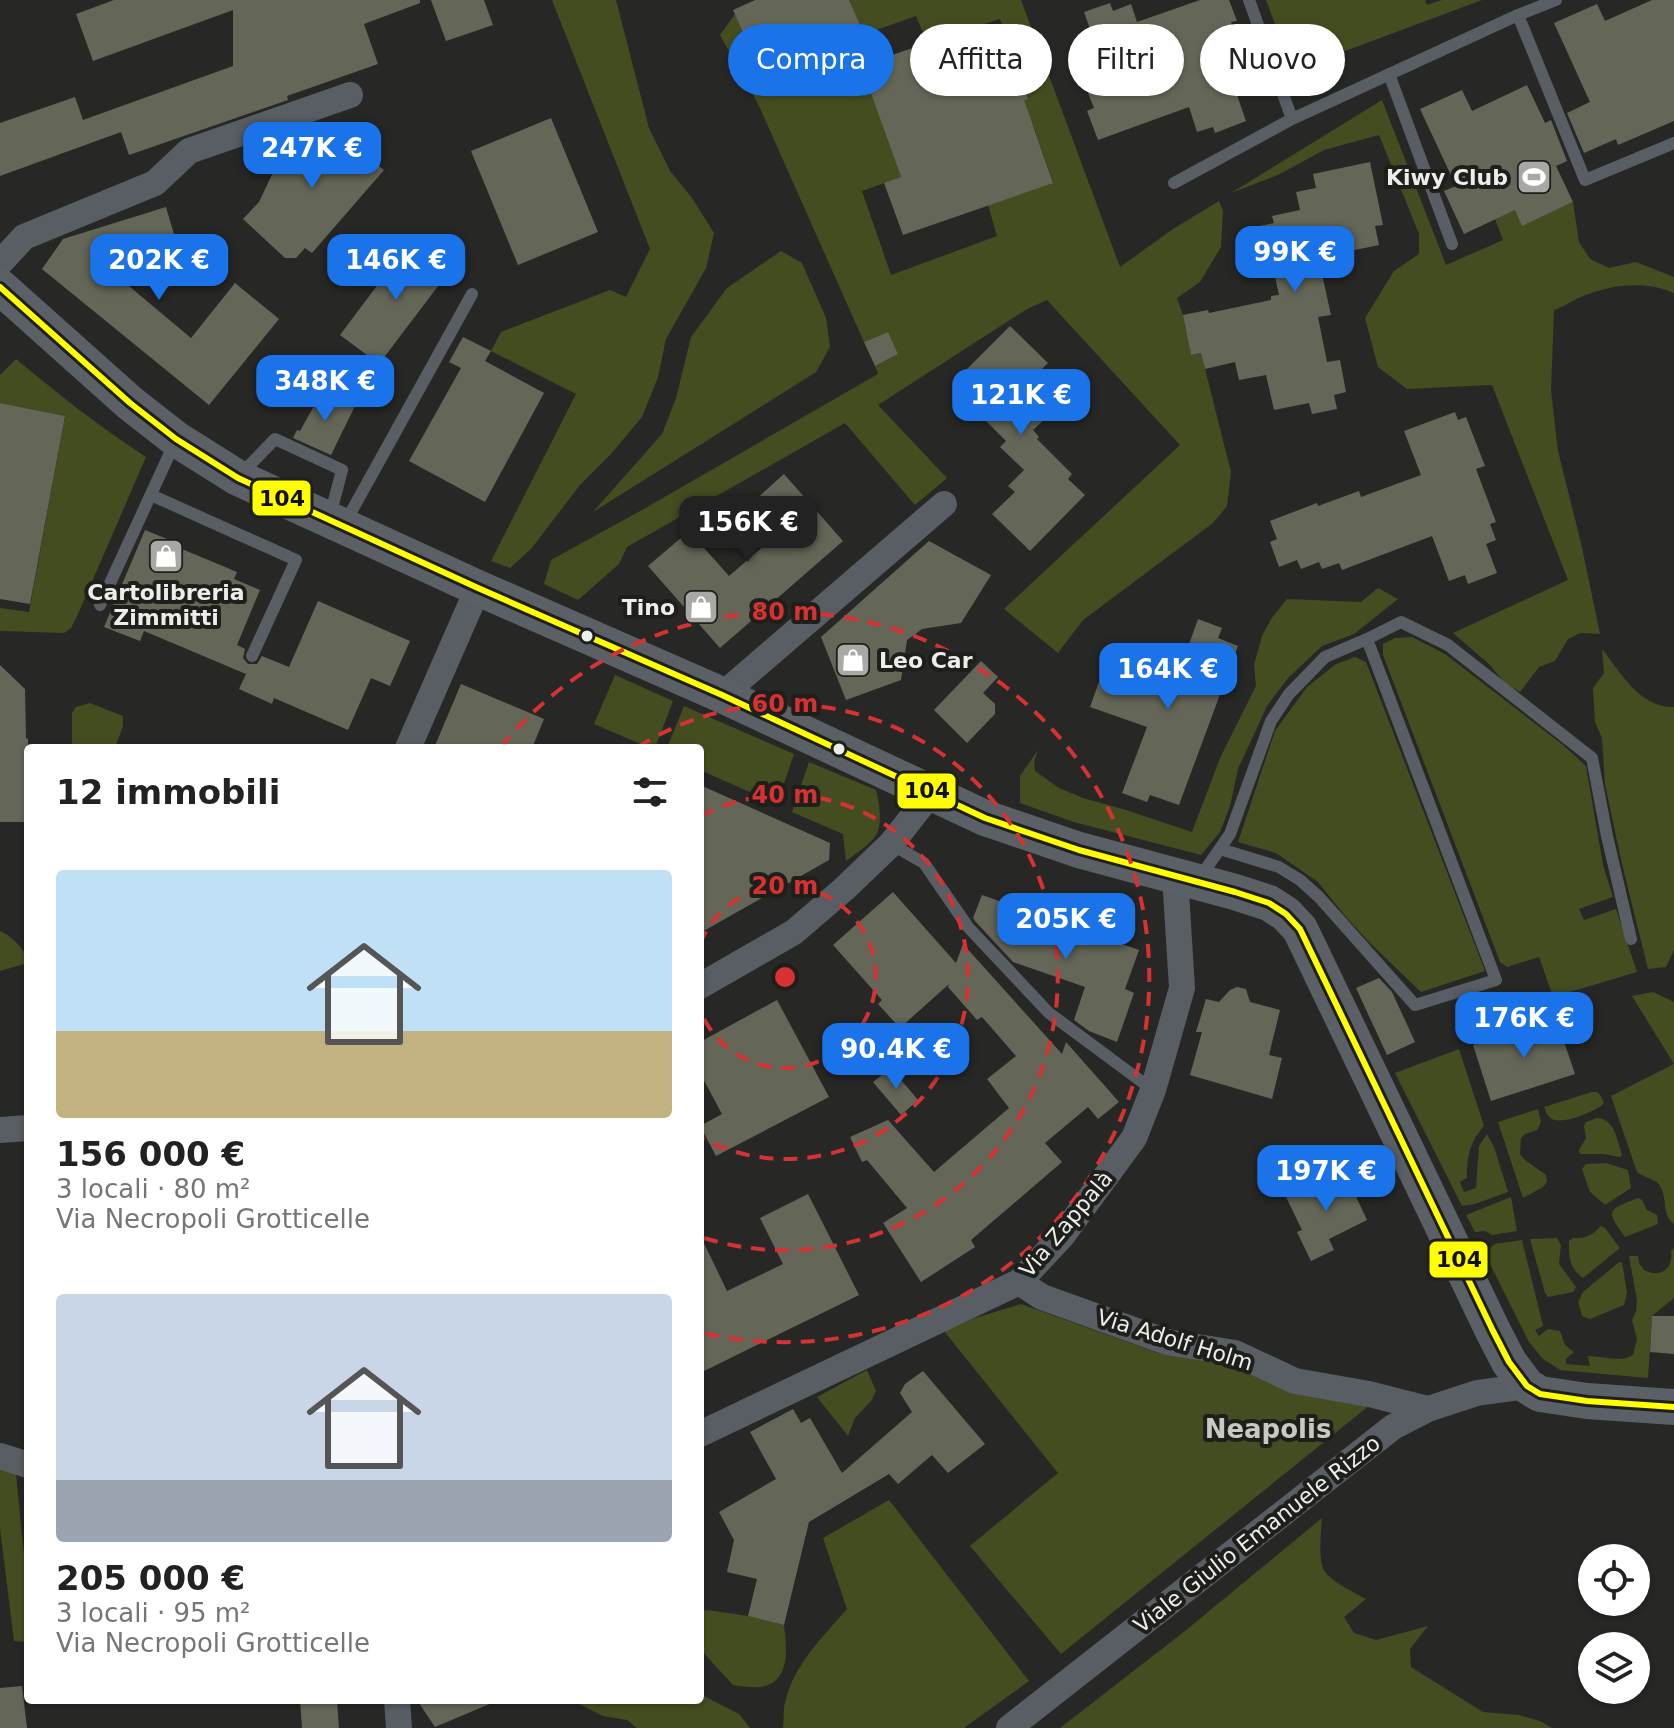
<!DOCTYPE html>
<html lang="it">
<meta charset="utf-8">
<style>
body{margin:0;font-family:"DejaVu Sans",sans-serif;background:#f2f2f2;color:#222;height:100vh;display:flex;flex-direction:column;font-size:30px;white-space:nowrap}
*{box-sizing:border-box;margin:0}
p{font-size:26px;color:#767676}
.icon{flex:none;width:44px;height:44px;fill:none;stroke:currentColor;stroke-width:2;stroke-linecap:round;stroke-linejoin:round}
.map{position:relative;flex:1;overflow:hidden}
.panel{position:absolute;left:24px;top:744px;width:680px;height:960px;display:flex;flex-direction:column;background:#fff;border-radius:8px;box-shadow:0 2px 6px #0004}
.panel>*{flex:none}
.guide{position:absolute;left:728px;top:24px;width:760px;height:72px;display:flex;gap:16px}
.tools{position:absolute;left:1578px;top:1544px;display:grid;gap:16px}
.tools a{display:grid;place-items:center;width:72px;height:72px;border-radius:50%;background:#fff;box-shadow:0 2px 6px #0004;font-size:40px}
.price{position:absolute;translate:-50% -68px;padding:0 18px;border-radius:16px;background:#1a73e8;color:#fff;font-size:26px;line-height:52px;filter:drop-shadow(0 2px 4px #0008)}
.price::after{content:'';position:absolute;left:50%;top:48px;width:24px;height:18px;margin-left:-12px;background:inherit;clip-path:polygon(0 0,100% 0,50% 100%)}
.price.active{background:#222;color:#fff}
ul{padding:0;list-style:none}
li{display:grid;align-content:center;gap:16px;height:424px;padding:0 32px}
li span{display:grid;place-items:center;height:248px;border-radius:8px;color:#555}
li>.icon{margin-inline-start:auto}
span .icon{width:144px;height:144px;fill:#fffc;stroke-width:1}
li b{font-size:34px}
h2{display:flex;justify-content:space-between;align-items:center;height:96px;padding:0 32px;font-size:34px}
.tag{padding:0 28px;border-radius:36px;background:#fff;box-shadow:0 2px 6px #0004;font-size:28px;line-height:72px}
.tag.active{background:#1a73e8;color:#fff}
.map>svg:first-child{display:block}
.green{fill:#444d20}
.building{fill:#646758}
.lines{fill:none;stroke-linecap:round;stroke-linejoin:round}
.lane{stroke:#585e64;stroke-width:12}
.street{stroke:#585e64;stroke-width:26}
.secondary{stroke:#5a6066;stroke-width:36}
.bus-1-casing{stroke:#1e1f1b;stroke-width:12}
.bus-1{stroke:#ff0;stroke-width:6}
.ring{fill:none;stroke:#d73232;stroke-width:4;stroke-dasharray:14 10}
.bus-dot{fill:#ededea;stroke:#1e1f1b;stroke-width:3}
.labels{text-anchor:middle;dominant-baseline:central;stroke-width:8;stroke-linejoin:round;paint-order:stroke}
.poi-label{font-size:22px;font-weight:bold;fill:#ededea;stroke:#1e1f1b;text-anchor:end}
.street-label{font-size:22px;fill:#ededea;stroke:#1e1f1b}
.quarter-label{font-size:26px;font-weight:bold;fill:#c7c9c2;stroke:#1e1f1b}
.centre{fill:#d73232;stroke:#1e1f1b;stroke-width:4}
.ring-label{font-size:24px;text-anchor:middle;font-weight:bold;fill:#d73232;stroke:#1e1f1b;stroke-width:8;stroke-linejoin:round;paint-order:stroke}
.line-badge{stroke:#1e1f1b;stroke-width:3}
.pale-badge-label{font-size:22px;text-anchor:middle;font-weight:bold;fill:#111}
</style>
<div class="map">
<svg width="1674" height="1728" viewBox="0 0 1674 1728">
<rect width="100%" height="100%" fill="#272825"/>
<path class="green" d="M552 0H616L649 128 670 171 692 198 714 233 706 268 666 339 658 377 642 417 611 454 580 485 531 549 510 568 491 561 576 394 491 351 501 332 610 290 626 297 650 249Z
M849 0H1021L1120 267 1173 229 1219 201 1223 211 1221 247 1200 282 1177 298 1183 315 1191 355 1201 353 1231 472 1227 506 1213 523 1083 620 1058 653 1004 609 1180 445 1047 300 1027 309 878 405 947 478 915 505 845 423 627 547 619 564 578 600 544 584 551 560 642 510 878 374 875 366 898 354 888 332 864 342 759 106 720 35 735 14 755 60 786 46 795 65 849 42 861 66 901 177 862 191 891 275 997 236 988 205 1053 182 1033 125 1009 105 1027 98 1000 19 927 42 916 16 865 34Z
M1266 0H1425L1427 5 1442 0H1482L1305 66 1296 62 1286 54Z
M1382 100 1446 265 1503 240 1495 219 1515 210 1523 225 1573 202 1579 242 1590 259 1609 268 1636 262 1674 277V293C1648 281 1615 284 1588 294 1576 298 1566 306 1554 310L1551 391 1558 451 1581 543 1600 634 1580 633 1568 639 1555 661 1539 667 1520 692 1505 683 1489 664 1453 633 1568 580 1492 385 1407 389 1378 367 1365 318 1394 271 1419 254V234L1379 135 1324 150 1278 175 1231 193Z
M781 251 802 263 826 318 830 347 816 372 593 512 662 434 676 398 691 337 727 288Z
M16 359C58 394 100 427 146 457L78 614 71 628 64 633 0 631V608L29 612 65 416 0 403V375Z
M1378 588 1398 599 1354 634 1322 646 1288 678 1267 706 1238 769 1230 806 1220 832 1201 855 1074 822 1020 803V776L1038 750 1034 762 1035 771 1059 788 1083 798 1126 810 1192 832 1220 758 1256 686 1254 665 1262 636 1271 619 1287 599 1361 602Z
M1412 637 1445 654 1563 745 1586 766 1603 865 1613 897 1579 909 1584 920 1616 909 1637 972 1553 997 1539 957 1507 967 1500 962 1383 655V644L1395 638Z
M1602 649C1621 673 1640 708 1674 707V950L1666 967 1648 969 1622 864 1605 784 1602 738 1595 722 1593 688 1604 673Z
M1355 657 1366 662 1485 971 1421 992 1368 941 1345 916 1318 882 1276 853 1238 842 1275 731 1307 687 1336 664Z
M615 675 673 701 655 748H650L594 724Z
M90 703 123 716V726L115 748H72V713L76 707Z
M684 706 794 754 777 804 700 770V748H667Z
M809 762 876 790C879 801 883 824 876 835 872 843 854 855 846 861L843 834 792 812Z
M0 931C13 937 26 950 28 963L0 971Z
M1653 992 1674 1002V1224C1661 1214 1668 1199 1660 1186 1655 1178 1644 1178 1637 1172L1611 1096 1674 1064 1632 996Z
M1459 1049 1484 1126C1469 1143 1467 1157 1467 1178L1460 1182 1464 1192 1476 1188 1479 1146 1487 1134 1494 1147 1508 1192 1475 1204 1462 1206 1395 1073Z
M1592 1092H1597L1601 1096 1604 1103C1597 1111 1563 1125 1552 1119 1546 1115 1547 1113 1544 1107Z
M1538 1109 1541 1122 1537 1130 1525 1134 1521 1138 1520 1154 1525 1160 1546 1175 1547 1182 1543 1187 1523 1198 1498 1122Z
M1597 1118C1615 1119 1617 1140 1622 1155L1620 1157 1603 1154H1580L1579 1150 1586 1138 1584 1126 1586 1122Z
M1606 1163 1628 1170 1631 1188 1605 1205 1590 1192 1582 1169 1586 1164Z
M1511 1197 1517 1231 1492 1235 1485 1231 1475 1232 1466 1215Z
M1638 1198 1642 1200 1647 1210 1657 1215 1658 1224 1625 1237C1606 1211 1606 1210 1638 1198Z
M1601 1226 1605 1228 1620 1248 1583 1278C1569 1268 1569 1257 1569 1241L1573 1238C1585 1239 1593 1235 1601 1226Z
M1557 1238 1561 1245 1559 1264 1576 1287 1573 1292 1548 1297 1545 1293 1530 1239Z
M1522 1240 1543 1326 1535 1330 1539 1336 1548 1329 1560 1331 1565 1345 1574 1352 1566 1359V1364L1590 1366 1588 1356C1604 1356 1620 1363 1633 1355L1637 1339 1632 1320 1636 1312 1637 1300 1629 1256H1638L1639 1263 1644 1270C1659 1278 1674 1270 1671 1251L1674 1248V1298L1652 1316 1648 1378 1560 1370 1543 1359 1529 1342 1484 1252 1495 1244Z
M1622 1262 1627 1293 1624 1305 1590 1319 1582 1316 1578 1302 1583 1292 1618 1263Z
M1021 1304 1161 1354 1233 1362 1370 1405 1061 1654 970 1546 1058 1473 944 1331 975 1318Z
M867 1370 876 1391 871 1401 855 1418 848 1436 817 1397Z
M0 1469 16 1474 28 1596V1642L14 1641 0 1528Z
M889 1500 1029 1681 964 1728H783C784 1720 783 1711 785 1703 793 1665 823 1637 847 1609L823 1538Z
M1322 1518C1321 1531 1318 1559 1324 1570 1330 1581 1355 1593 1366 1599L1344 1617 1354 1633 1376 1640 1428 1626 1410 1649 1411 1667 1483 1712 1519 1715 1540 1721 1552 1728H1060L1185 1631Z
M707 1610 748 1616 784 1625C787 1648 791 1684 759 1687 751 1688 741 1686 733 1685L700 1649V1611Z
M700 1694 739 1714 750 1728H637L627 1720 603 1716 577 1703 574 1700H700Z"/>
<path class="building" d="M114 0H420V3L364 24 378 64 287 96 288 100 129 155 121 132 0 176V123L75 97 83 120 233 66V10L93 61 76 14Z
M431 0H484L493 25 446 41Z
M755 0H849L865 35 794 65 786 46 755 60 733 10Z
M1200 0H1229L1237 21 1231 22 1237 39 1220 46 1246 121 1215 133 1213 127 1197 132 1189 107 1098 140 1087 111 1094 108 1088 93 1110 85 1084 12 1110 3 1113 11 1131 4 1137 22Z
M1652 0H1674V121L1618 145 1616 139 1584 153 1567 113 1590 102 1554 23 1597 4 1605 21Z
M1008 45 1028 99 1024 100 1053 183 903 235 884 183 901 177 861 66 918 46 928 73Z
M1527 85 1545 123 1551 120 1567 161 1556 166 1573 202 1522 226 1515 210 1464 234 1444 191 1456 186 1420 109 1462 90 1472 111Z
M551 118 598 232 518 265 471 151Z
M341 127 360 145 361 151 384 170 312 253 305 248 296 258H285L243 219 259 202 288 141 281 136 300 129 304 138Z
M1370 162 1383 225 1375 226 1379 245 1326 256 1329 273 1322 274 1331 315 1318 317 1327 362 1340 360 1346 392 1334 395 1337 409 1312 414 1309 403 1274 410 1266 375 1239 380 1235 362 1205 369 1201 353 1191 355 1183 315 1208 310 1209 313 1271 300V296L1279 295 1269 250 1255 253 1250 228 1274 223 1272 216 1300 210 1296 192 1316 188 1313 174Z
M166 207 181 258 117 276 191 338 235 283 279 319 209 405 42 269 63 239Z
M412 239 451 269 379 364 340 335Z
M1010 326 1048 363 1027 384 1038 396 1035 398 1051 413 1033 430 1039 437 1037 439 1072 474 1068 479 1085 495 1030 551 992 514 1015 492 1008 486 1024 470 1000 447 1006 441 968 403 973 399 955 381Z
M888 332 898 354 875 366 864 342Z
M463 337 491 351 485 361 544 393 485 502 409 461 461 368 449 362Z
M323 390 355 406 331 455 293 438 297 430 300 431Z
M0 403 65 416 30 604 0 599Z
M1455 412 1458 420 1466 417 1485 466 1476 469 1496 522 1490 524 1496 540 1486 544 1497 573 1468 584 1465 575 1449 581 1432 536 1342 570 1339 563 1322 569 1319 562 1301 569 1297 560 1279 567 1270 542 1277 539 1270 521 1317 503 1318 506 1359 491 1361 497 1421 475 1404 431Z
M784 474 843 541 720 648 648 566 689 531 729 576 773 538 746 508Z
M145 530 172 541 170 544 237 572 234 579 260 590 237 645 245 649 243 658 248 664H257L262 656 289 667 318 601 410 641 390 686 371 678 348 730 274 698 272 704 239 689 246 674 144 631 140 641 104 627Z
M929 541 991 575 961 623 922 629 907 640 901 680 846 700 821 637Z
M1198 619 1222 628 1218 638 1238 646 1179 805 1150 795 1147 802 1122 793 1147 727 1090 707 1105 665 1113 668 1119 653 1178 675Z
M981 661 998 677 983 693 995 704V714L967 743 934 710Z
M0 665 25 689 26 739 28 738V822H0Z
M461 684 544 719 532 748H434Z
M700 785 830 843 829 860 700 933Z
M893 892 956 963 963 944 1062 1054 1066 1042 1119 1102 1098 1119 1088 1107 1045 1143 1062 1162 971 1240 975 1247 921 1282 883 1223 907 1208 867 1160 862 1162 850 1137 888 1120 934 1172 1009 1108 987 1079 1016 1056 982 1017 977 1020 948 987 949 984 900 1028 878 1004 882 1000 833 945Z
M982 895 1139 950 1125 989 1134 993 1117 1042 1089 1031 1074 1020 1085 987 1013 962 975 921 973 918Z
M1379 978 1392 992 1415 1042 1387 1055 1356 988Z
M1237 987 1246 989 1250 1002 1280 1010 1269 1055 1282 1058 1272 1099 1190 1075 1202 1032H1196L1206 999 1219 1002 1230 990Z
M777 1000 829 1097 716 1156 700 1126 722 1114 700 1073V1042Z
M1556 1018 1575 1074 1491 1101 1473 1045Z
M891 1068 918 1100 901 1115 873 1082Z
M1343 1169 1367 1220 1329 1239 1334 1250 1311 1261 1297 1232 1302 1230 1286 1197Z
M808 1194 859 1295 700 1373V1235L727 1291 783 1264 760 1218Z
M1652 1316H1674V1354L1650 1352Z
M923 1371 985 1444 948 1473 932 1455 898 1484 889 1474 809 1522 784 1625 748 1616 757 1579 727 1572 734 1540 719 1512 776 1479 750 1432 793 1409 801 1423 810 1418 842 1473 912 1412 900 1393 905 1384Z
M22 1686 27 1728H0V1688Z
M300 1700H337L339 1728H302Z
M417 1700H499L435 1727Z"/>
<g class="lines">
<path class="lane" d="M1249 0 1292 119 1518 15 1556 0
M1518 15 1585 180 1674 143
M1389 74 1452 244
M1174 183 1292 119
M242 473 275 439 342 470 330 516
M151 495 296 560 252 656
M345 523 472 294
M100 605 175 442
M891 844 924 863 968 927 1049 1013 1153 1090
M1220 849 1279 867 1300 880 1319 897 1415 1005 1496 980 1367 639
M1199 879 1230 834 1271 721 1289 694 1325 657 1367 639 1401 622 1448 645 1592 758 1607 836 1631 939"/>
<path class="street" d="M0 263 24 237 155 183 189 151 350 95
M722 695 944 504
M408 748 478 588
M700 986 794 932 844 889 891 844 931 793
M0 1130 28 1128
M1019 1282 1042 1297 1167 1342 1235 1353 1295 1381 1369 1394 1428 1409
M700 1434 1019 1282 1062 1236 1134 1138 1153 1090 1182 988 1175 876
M0 1456 28 1465
M397 1700 399 1728
M1009 1728 1393 1427 1428 1409 1477 1393 1527 1386"/>
<path class="secondary" d="M0 287 130 403 176 439 238 478 478 588 722 695 985 818 1079 850 1235 892 1269 903 1286 914 1300 929 1493 1331 1509 1362 1527 1386 1540 1394 1587 1401 1674 1407"/>
<g class="bus-1-casing">
<path id="bus-1" d="M0 287 130 403 176 439 238 478 478 588 722 695 985 818 1079 850 1235 892 1269 903 1286 914 1300 929 1493 1331 1509 1362 1527 1386 1540 1394 1587 1401 1674 1407"/>
</g>
<use href="#bus-1" class="bus-1"/>
</g>
<g class="ring">
<path d="M700 944A91 91 0 1 1 700 1010"/>
<path d="M701 816A182 182 0 1 1 701 1138"/>
<path d="M638 747A273 273 0 1 1 701 1237"/>
<path d="M501 747A365 365 0 1 1 703 1333"/>
</g>
<defs>
<g id="stadium-square" transform="scale(1.8)"><rect x="-9" y="-9" width="18" height="18" rx="4" fill="#a8a8a5" stroke="#1e1f1b"/><path d="M0-5a6.5 5 0 1 0 0 10a6.5 5 0 1 0 0-10ZM-3.5-1.8h7v3.6h-7Z" fill="#fff"/></g>
<g id="shop-square" transform="scale(1.8)"><rect x="-9" y="-9" width="18" height="18" rx="4" fill="#a8a8a5" stroke="#1e1f1b"/><path d="M-5-2.5h2.3a2.7 3.5 0 0 1 5.4 0H5L5.5 6h-11ZM-1.5-2.5h3a1.5 2.3 0 0 0-3 0Z" fill="#fff"/></g>
</defs>
<g fill-rule="evenodd">
<use href="#stadium-square" x="1534" y="177"/>
<use href="#shop-square" x="166" y="556"/>
<use href="#shop-square" x="701" y="607"/>
<use href="#shop-square" x="853" y="660"/>
</g>
<g class="bus-dot">
<circle cx="587" cy="636" r="7"/>
<circle cx="839" cy="749" r="7"/>
</g>
<g class="labels">
<g class="poi-label">
<text x="1508" y="177">Kiwy Club</text>
<text x="166" y="592" text-anchor="middle">Cartolibreria<tspan x="166" dy="25">Zimmitti</tspan></text>
<text x="675" y="607">Tino</text>
<text x="879" y="660" text-anchor="start">Leo Car</text>
</g>
<g class="street-label">
<text transform="translate(1066 1224) rotate(-50)">Via Zappalà</text>
<text transform="translate(1175 1340) rotate(17)">Via Adolf Holm</text>
<text transform="translate(1257 1534) rotate(-38)">Viale Giulio Emanuele Rizzo</text>
</g>
<g class="quarter-label">
<text x="1268" y="1429">Neapolis</text>
</g>
</g>
<circle cx="785" cy="977" r="12" class="centre"/>
<g class="ring-label">
<text x="785" y="620">80 m</text>
<text x="785" y="712">60 m</text>
<text x="785" y="803">40 m</text>
<text x="785" y="894">20 m</text>
</g>
<g class="line-badge">
<rect x="251" y="479" width="61" height="38" rx="8" fill="#ff0"/>
<rect x="896" y="772" width="61" height="38" rx="8" fill="#ff0"/>
<rect x="1428" y="1240" width="61" height="39" rx="8" fill="#ff0"/>
</g>
<g class="pale-badge-label">
<text x="282" y="506">104</text>
<text x="927" y="798">104</text>
<text x="1459" y="1267">104</text>
</g>
</svg>
<div class="tools">
<a><svg class="icon" aria-label="locate" viewBox="0 0 24 24"><circle cx="12" cy="12" r="6"/><path d="M12 2v4M12 18v4M2 12h4M18 12h4"/></svg></a>
<a><svg class="icon" aria-label="layers" viewBox="0 0 24 24"><path d="M12 4l9 5-9 5-9-5zM3 14l9 5 9-5"/></svg></a>
</div>
<b class="price" style="left:312px;top:190px">247K €</b>
<b class="price" style="left:1295px;top:294px">99K €</b>
<b class="price" style="left:159px;top:302px">202K €</b>
<b class="price" style="left:396px;top:302px">146K €</b>
<b class="price" style="left:325px;top:423px">348K €</b>
<b class="price" style="left:1021px;top:437px">121K €</b>
<b class="price active" style="left:748px;top:564px">156K €</b>
<b class="price" style="left:1168px;top:711px">164K €</b>
<b class="price" style="left:1066px;top:961px">205K €</b>
<b class="price" style="left:1524px;top:1060px">176K €</b>
<b class="price" style="left:896px;top:1091px">90.4K €</b>
<b class="price" style="left:1326px;top:1213px">197K €</b>
<div class="guide">
<a class="tag active">Compra</a>
<a class="tag">Affitta</a>
<a class="tag">Filtri</a>
<a class="tag">Nuovo</a>
</div>
<section class="panel">
<h2>12 immobili<svg class="icon" aria-label="filters" viewBox="0 0 24 24"><path d="M4 7h16M4 17h16"/><circle cx="9" cy="7" r="2"/><circle cx="15" cy="17" r="2"/></svg></h2>
<ul>
<li><span style="background:linear-gradient(#bfe0f5 65%,#c2b280 0)"><svg class="icon" aria-label="home" viewBox="0 0 24 24"><path d="M3 11l9-7 9 7M6 9v11h12V9"/></svg></span><div><b>156 000 €</b><p>3 locali · 80 m²</p><p>Via Necropoli Grotticelle</p></div></li>
<li><span style="background:linear-gradient(#c9d6e8 75%,#9aa5b1 0)"><svg class="icon" aria-label="home" viewBox="0 0 24 24"><path d="M3 11l9-7 9 7M6 9v11h12V9"/></svg></span><div><b>205 000 €</b><p>3 locali · 95 m²</p><p>Via Necropoli Grotticelle</p></div></li>
</ul>
</section>
</div>
